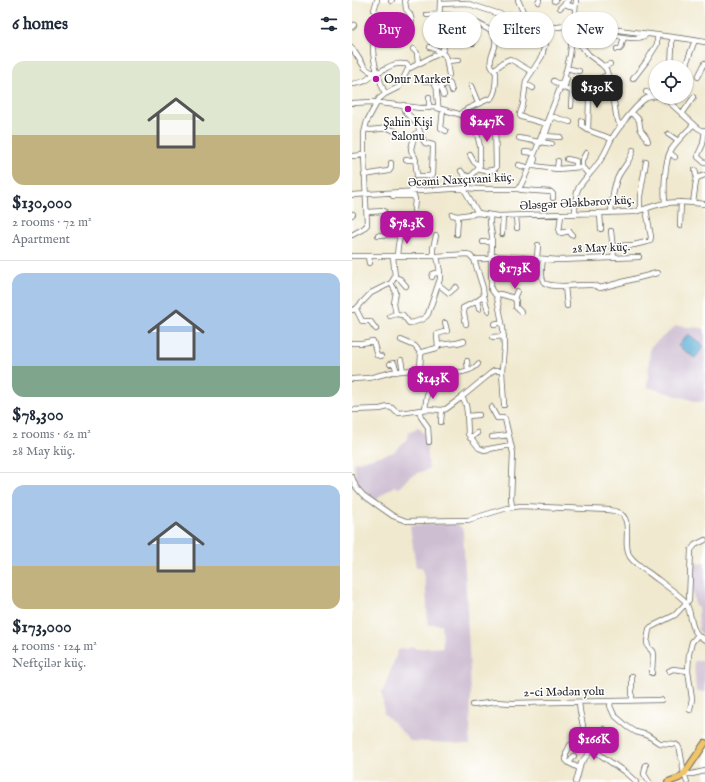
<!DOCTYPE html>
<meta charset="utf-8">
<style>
body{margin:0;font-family:"IM FELL English",serif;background:#f6f6f7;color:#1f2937;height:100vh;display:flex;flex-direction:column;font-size:15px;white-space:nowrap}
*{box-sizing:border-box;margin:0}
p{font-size:13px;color:#747a83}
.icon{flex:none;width:22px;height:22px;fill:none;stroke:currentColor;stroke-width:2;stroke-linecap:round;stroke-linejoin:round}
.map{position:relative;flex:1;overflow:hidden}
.side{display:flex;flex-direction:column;background:#fff;width:352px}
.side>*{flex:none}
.guide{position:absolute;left:12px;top:12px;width:281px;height:36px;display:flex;gap:8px}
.controls{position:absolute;left:297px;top:60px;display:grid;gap:8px}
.controls a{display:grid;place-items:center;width:44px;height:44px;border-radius:50%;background:#fff;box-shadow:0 1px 3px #0004;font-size:20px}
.price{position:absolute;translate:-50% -34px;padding:0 9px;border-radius:8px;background:#b5179e;color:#fff;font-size:13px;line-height:26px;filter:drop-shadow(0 1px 2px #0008)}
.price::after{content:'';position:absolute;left:50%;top:24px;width:12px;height:9px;margin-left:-6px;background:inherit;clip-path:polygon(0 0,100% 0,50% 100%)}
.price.active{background:#222;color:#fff}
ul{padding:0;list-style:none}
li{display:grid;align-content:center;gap:8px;height:212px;padding:0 12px}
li+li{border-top:1px solid #e0e1e3}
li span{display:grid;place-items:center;height:124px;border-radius:12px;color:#555}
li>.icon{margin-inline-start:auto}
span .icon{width:72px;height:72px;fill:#fffc;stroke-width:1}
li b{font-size:17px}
h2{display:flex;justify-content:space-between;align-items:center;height:48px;padding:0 12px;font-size:17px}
.chip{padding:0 14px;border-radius:18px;background:#fff;box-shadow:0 1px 3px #0004;font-size:14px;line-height:36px}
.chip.active{background:#b5179e;color:#fff}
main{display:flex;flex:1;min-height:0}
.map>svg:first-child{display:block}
.industrial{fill:#cebed2}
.water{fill:#5aadd5;stroke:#3b6478}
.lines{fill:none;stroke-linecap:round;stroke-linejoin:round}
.minor-casing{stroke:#66645b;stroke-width:6}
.major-casing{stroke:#66645b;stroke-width:8}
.minor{stroke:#fff;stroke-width:4.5}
.major{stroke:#f0c469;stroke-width:6}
.poi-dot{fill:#b5179e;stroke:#fff;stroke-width:1.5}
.labels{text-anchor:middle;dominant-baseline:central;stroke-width:3;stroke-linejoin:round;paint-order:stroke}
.poi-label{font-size:12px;fill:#1c1c1c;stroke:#fff;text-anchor:start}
.street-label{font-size:12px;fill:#1c1c1c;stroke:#fff}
</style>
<main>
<section class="side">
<h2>6 homes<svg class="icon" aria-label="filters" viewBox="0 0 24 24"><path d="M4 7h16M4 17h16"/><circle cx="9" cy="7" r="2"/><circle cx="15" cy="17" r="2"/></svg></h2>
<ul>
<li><span style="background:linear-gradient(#dfe7d0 60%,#c2b280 0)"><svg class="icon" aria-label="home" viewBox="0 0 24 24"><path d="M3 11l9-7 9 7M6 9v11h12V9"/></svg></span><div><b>$130,000</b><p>2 rooms · 72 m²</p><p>Apartment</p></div></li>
<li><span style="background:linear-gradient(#a9c7e8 75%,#7fa58c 0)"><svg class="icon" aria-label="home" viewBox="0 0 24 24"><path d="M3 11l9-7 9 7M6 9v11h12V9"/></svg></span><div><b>$78,300</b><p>2 rooms · 62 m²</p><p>28 May küç.</p></div></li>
<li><span style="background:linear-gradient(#a9c7e8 65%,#c2b280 0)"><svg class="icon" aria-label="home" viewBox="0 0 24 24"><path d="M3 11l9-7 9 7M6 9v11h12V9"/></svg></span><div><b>$173,000</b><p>4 rooms · 124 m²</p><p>Neftçilər küç.</p></div></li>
</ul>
</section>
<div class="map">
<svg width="353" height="782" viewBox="0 0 353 782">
<rect width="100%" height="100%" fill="#fff"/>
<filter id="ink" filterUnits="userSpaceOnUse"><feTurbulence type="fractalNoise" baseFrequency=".025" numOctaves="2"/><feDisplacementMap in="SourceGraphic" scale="8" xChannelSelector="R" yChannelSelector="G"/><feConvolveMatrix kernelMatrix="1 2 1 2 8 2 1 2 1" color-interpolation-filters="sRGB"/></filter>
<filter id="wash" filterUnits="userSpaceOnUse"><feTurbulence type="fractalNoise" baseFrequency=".012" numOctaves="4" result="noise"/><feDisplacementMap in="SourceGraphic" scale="16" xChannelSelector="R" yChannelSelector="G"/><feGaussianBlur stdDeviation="0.9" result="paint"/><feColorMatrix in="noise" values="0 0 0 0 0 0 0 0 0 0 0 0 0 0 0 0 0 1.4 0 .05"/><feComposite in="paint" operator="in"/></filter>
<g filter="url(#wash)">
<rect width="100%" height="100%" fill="#f0e9cf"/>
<path class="industrial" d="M324 326 351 328 353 330V401L346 402 295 387 298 347Z
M66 427 74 435 77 469 58 476 47 488 42 486 24 500 5 485 2 463 42 452 55 439 56 433Z
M106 524 111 529 119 692 118 744 59 741 32 713 30 692 32 689 46 650 62 647 64 649 91 647 90 625H76L74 591 70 567 64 568 58 525Z
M353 563V636L347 631 346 607 343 605 340 589 342 564Z
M342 661H353V692H344Z"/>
<path class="water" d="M336 334 352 346 343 358 326 346Z"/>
</g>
<g filter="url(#ink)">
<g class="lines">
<g class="minor-casing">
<path id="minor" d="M53 0 54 9 58 14 60 21
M166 0 172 14
M39 1 40 0
M203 1 204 0
M186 2 187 0
M213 3 215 5 223 7
M88 4 114 3 154 16 175 14 185 16 190 18 199 27C206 28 213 25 220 26
M208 8 216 0
M22 10 25 0
M179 14 180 30 182 35
M75 15C94 13 110 16 127 24 133 28 141 30 143 38 146 49 136 57 139 65 140 68 142 70 144 73 144 81 144 92 139 98L115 109 109 114
M161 16 162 27 163 30V33
M222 24 233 25 240 24 259 29 335 39 353 42
M221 25 222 24 224 0
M24 26C24 34 22 41 21 48 21 64 28 80 33 94
M0 27 2 25
M238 27C252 31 283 45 295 34
M22 40 28 42 45 40
M223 40 226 24
M223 41 226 42 237 55 249 64 254 69 260 88 265 121 269 126
M121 43 120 27 121 21
M78 47C98 55 93 56 97 75
M0 48 13 68C25 78 29 69 41 65 45 63 50 64 54 64L58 68
M61 49 65 53 66 64
M265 49H268L269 48 272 37
M95 61 106 60
M334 64 343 40
M252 66 258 64
M319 67 320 46V37
M218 69 227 71
M142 70 153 61 158 59 170 66 180 72
M256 75 246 79 239 84V92L237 100 236 130C244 134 252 135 259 139
M346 77 353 63
M215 79 212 88 220 91 219 106
M281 79 294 62 304 46 305 44V35
M72 81 81 80 85 88
M202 81 209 85
M0 84C9 83 17 81 22 73
M174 84 181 88
M89 86 92 95
M119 86 126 103
M294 92 297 93 300 97
M77 97V108
M310 97 316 101 346 128 353 132
M0 103 20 102 68 108 82 107 110 115 118 124 125 134 128 146V165L126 169 120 175 116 188
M52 105C52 115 61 116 65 124 68 130 69 137 73 143L81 145V147L80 175 77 176H65L63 157 60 153 59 149C61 143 61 134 67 132
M86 108C87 101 84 95 85 88L97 83 98 84 100 91
M91 110 89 128 94 131
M280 113C282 115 285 117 287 120 288 123 287 127 289 130 292 135 294 134 296 141
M330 114 342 97
M230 121V126L236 130
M194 124 170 117 168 116V114L171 105 174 81 190 56 195 36 199 27
M13 129 19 130 36 128 45 132
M353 130 351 144 346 155V157L353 163
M316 134 326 141
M192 136 208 137
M167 138 187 142
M190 142 200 144
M189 143 193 136 199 118 202 117 218 122
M173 152 182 153
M318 153 323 157
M118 155 122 162 127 166
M0 156 12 155
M183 159 181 165 182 166 205 169 218 168 228 167 231 168 237 175
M215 159 224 161V167
M54 160H64
M166 165 177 168
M230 167V160L234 153
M126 169 133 171 141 170 144 168 143 116
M205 169 206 161
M343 170 345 178
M109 171 112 175 119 177
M12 175 37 171 39 168V163
M60 180V192
M112 189 126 213 146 216 281 212C292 210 304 204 315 203 327 201 340 203 353 204
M166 189 170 190 199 192 201 194V198
M0 195 116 188 126 189H166L169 185 177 168 213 75 218 55 221 30 220 26
M41 196H62L63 199 62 210
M313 203C312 189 312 163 319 150 325 141 334 132 342 124
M341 203 344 181 345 178 353 175
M288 210V196L294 162
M15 212 32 211
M248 213 249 229
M259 213C260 201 261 186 267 175 272 166 279 160 281 150
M223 214C223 206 223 197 226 189 231 179 241 172 247 162 252 156 255 148 259 140 264 131 286 102 295 98 298 97 301 96 304 96
M0 215 1 214
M100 215 106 216
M138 215V223L140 236 139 289 145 297 151 328 152 347 150 371 152 405
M209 215 207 232 209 233 217 231 220 235
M164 216 165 228
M328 226 329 202
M259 231 262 258
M105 234 106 216 126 213
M150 234 151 216
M0 235 11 229 15 225 12 155V133L15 121 27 99 33 94 47 87 56 69 88 53 91 50 92 45 88 36 87 29 88 0
M26 235H71
M131 242H140
M261 246 282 245 298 241 299 237 294 209
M81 255V248L84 236
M0 256H85L116 254C119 255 119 258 122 259H140
M16 256 17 263
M45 256C46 246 46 235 54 228
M140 256 169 257 207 260 287 257
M185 258 186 245
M191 259C190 265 189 274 191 281 195 290 230 284 239 285 243 285 245 287 248 288L305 273
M43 277 48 279 54 286
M80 277 81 274 88 272
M39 283 43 277 41 256
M87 285 97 293 104 287
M213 286 215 306
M144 295 148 294 162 298 164 301V307L169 312
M132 296 136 311
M162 298 165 291
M125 301 127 309
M4 309 10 321H18L24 329
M0 310 4 309 19 293 39 283 44 292 42 303 44 314 51 315 57 323C63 323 73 319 76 314L88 279V272L85 256
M38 316 44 314
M114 324 111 308 125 301 132 296 131 288 122 259
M142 324 150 322
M141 337 152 336
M49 340 63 346 69 354
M0 343H10L21 341 25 355 29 356
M86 345 105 343 112 341
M49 360 51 371
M115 361 116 370
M38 364 42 363 45 372
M75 374C89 371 116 377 126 364
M0 379 17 378 40 372 60 370 68 367
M61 381 77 380
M110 397 114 405 115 413 116 434 127 448 132 450 137 449 159 445
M139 407 145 418H151L153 419 161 453 159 498 160 507
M73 409 77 380 75 374 68 367 69 355 70 352 85 348 86 347 85 334 95 331 93 323
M0 410 28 409 36 407 40 408 44 412 48 413 76 409 90 410 94 409 110 397 139 373 142 371H150
M67 410 69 417 76 427 77 442
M116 416 127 415
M89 422 90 410
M140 437 157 435
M118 438 125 433
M0 477 4 487 11 495 41 516 54 521 116 520 155 508 169 506 257 510C287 513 268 541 278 557 283 564 291 569 297 573 309 582 321 590 332 600 340 610 337 620 343 631 345 635 350 638 353 640
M317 671 321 669 336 671
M300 673 301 654 300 651 296 647 295 642 297 629 299 627 323 615 337 600 339 550 343 545 353 540
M280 700V676
M259 701 309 700
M227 702 228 711 231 726
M121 705 137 703 143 702 160 703 259 701 258 706 262 715 276 727 284 732 295 735 307 743 323 744 326 746 328 750 332 774 335 782
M338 710 340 699 336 671 337 654 340 642 346 635
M252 729 242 743 240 749 274 773 284 782
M218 745 214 754V760L217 763 227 768
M217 763 222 756
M294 765 292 774 297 782
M332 774H340L353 771
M224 782 229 763 240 749"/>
</g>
<g class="major-casing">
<path id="major" d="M316 782 327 778 332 774 353 743"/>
</g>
<use href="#minor" class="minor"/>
<use href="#major" class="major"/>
</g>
</g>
<g class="poi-dot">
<circle cx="24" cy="79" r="4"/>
<circle cx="56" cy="109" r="4"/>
</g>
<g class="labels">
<g class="poi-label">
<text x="32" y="79">Onur Market</text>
<text x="56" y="122" text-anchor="middle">Şahin Kişi<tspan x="56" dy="14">Salonu</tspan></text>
</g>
<g class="street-label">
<text transform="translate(109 180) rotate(-3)">Əcəmi Naxçıvani küç.</text>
<text transform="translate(225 203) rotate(-3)">Ələsgər Ələkbərov küç.</text>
<text transform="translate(249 248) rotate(-2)">28 May küç.</text>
<text transform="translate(212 692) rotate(-1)">2-ci Mədən yolu</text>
</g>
</g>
</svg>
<div class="controls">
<a><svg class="icon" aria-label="locate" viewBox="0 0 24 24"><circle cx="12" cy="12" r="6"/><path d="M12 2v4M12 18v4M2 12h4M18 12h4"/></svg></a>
</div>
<b class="price active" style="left:245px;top:109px">$130K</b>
<b class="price" style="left:135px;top:143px">$247K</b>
<b class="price" style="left:55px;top:245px">$78.3K</b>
<b class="price" style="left:163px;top:290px">$173K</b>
<b class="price" style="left:81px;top:400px">$143K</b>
<b class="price" style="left:242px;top:761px">$166K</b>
<div class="guide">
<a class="chip active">Buy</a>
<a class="chip">Rent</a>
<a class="chip">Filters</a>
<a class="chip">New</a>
</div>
</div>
</main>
